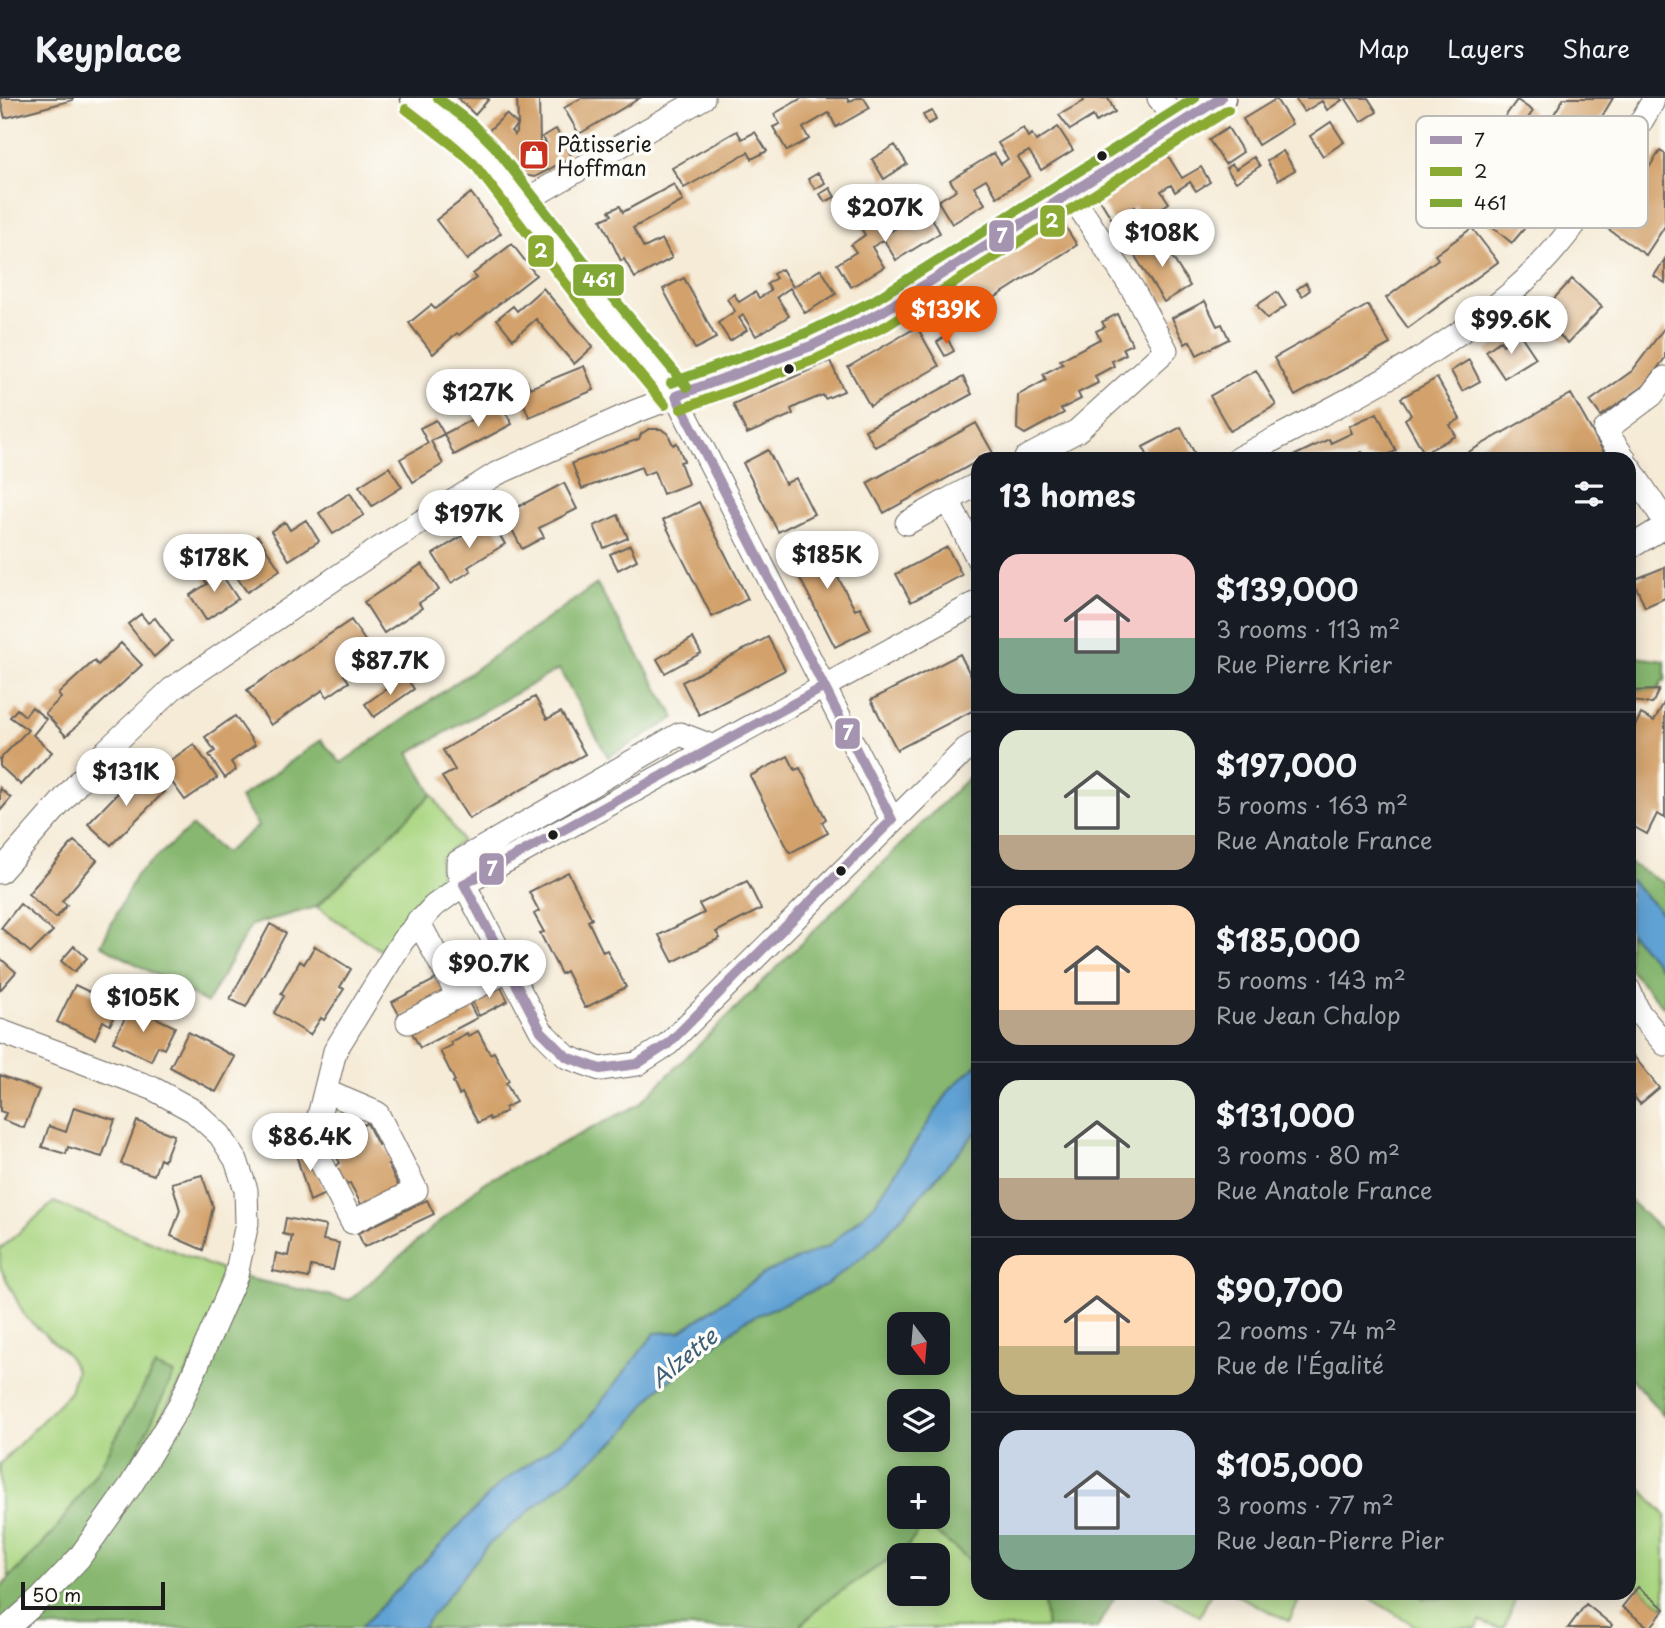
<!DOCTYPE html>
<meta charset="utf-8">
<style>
body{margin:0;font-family:"Playpen Sans",sans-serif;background:#20242c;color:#f1f3f6;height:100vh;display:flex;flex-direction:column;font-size:26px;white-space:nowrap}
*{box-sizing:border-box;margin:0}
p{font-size:23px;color:#9ea1a6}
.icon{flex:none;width:38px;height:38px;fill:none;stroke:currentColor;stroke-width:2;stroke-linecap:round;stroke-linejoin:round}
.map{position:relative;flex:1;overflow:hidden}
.side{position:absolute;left:971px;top:354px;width:665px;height:1148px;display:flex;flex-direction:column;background:#171b24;border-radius:21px;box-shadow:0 4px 18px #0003}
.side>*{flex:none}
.needle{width:46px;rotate:164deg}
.fabs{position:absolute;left:887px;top:1214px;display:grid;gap:14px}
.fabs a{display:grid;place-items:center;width:63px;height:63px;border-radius:14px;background:#171b24;box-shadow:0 4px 18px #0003;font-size:35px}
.scale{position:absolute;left:21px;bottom:18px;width:144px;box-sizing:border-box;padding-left:7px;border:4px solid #1c1c1c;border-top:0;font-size:19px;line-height:24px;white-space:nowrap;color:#1c1c1c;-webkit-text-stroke:5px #fdfcf7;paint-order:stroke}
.price{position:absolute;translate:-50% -60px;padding:0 16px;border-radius:24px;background:#fff;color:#222;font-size:23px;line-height:46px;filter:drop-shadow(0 2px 4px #0008)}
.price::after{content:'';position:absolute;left:50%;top:42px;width:21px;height:16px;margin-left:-10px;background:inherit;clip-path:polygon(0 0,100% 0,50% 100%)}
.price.selected{background:#ea580c;color:#fff}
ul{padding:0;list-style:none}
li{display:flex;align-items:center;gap:21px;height:175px;padding:0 28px}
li+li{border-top:2px solid #363941}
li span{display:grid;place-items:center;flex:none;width:196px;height:140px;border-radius:21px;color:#555}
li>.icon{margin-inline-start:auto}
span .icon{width:84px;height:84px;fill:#fffc;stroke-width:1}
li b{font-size:30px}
h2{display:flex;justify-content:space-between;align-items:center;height:84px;padding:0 28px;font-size:30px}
header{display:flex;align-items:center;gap:42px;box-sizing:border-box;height:98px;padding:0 35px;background:#171b24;border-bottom:2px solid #363941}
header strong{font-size:33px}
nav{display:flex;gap:38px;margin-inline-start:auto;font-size:24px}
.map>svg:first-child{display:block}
.green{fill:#aad682;stroke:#63794f;stroke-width:2;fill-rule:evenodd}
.forest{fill:#87b770;stroke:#526a46;stroke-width:2;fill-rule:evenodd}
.water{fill:#60a2d4;stroke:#3e5f78;stroke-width:2}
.building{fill:#d3a26c}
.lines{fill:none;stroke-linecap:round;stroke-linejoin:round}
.minor-casing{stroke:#68645d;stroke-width:25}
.major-casing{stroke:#68645d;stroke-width:31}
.minor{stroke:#fff;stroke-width:23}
.major{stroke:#fff;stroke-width:28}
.bus-1-casing{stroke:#fdfcf7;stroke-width:16}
.bus-2-casing{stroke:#fdfcf7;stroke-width:16}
.bus-3-casing{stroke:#fdfcf7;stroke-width:16}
.bus-1{stroke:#a594b0;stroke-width:10}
.bus-2{stroke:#8aaa33;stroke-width:10}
.bus-3{stroke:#81a736;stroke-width:10}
.bus-dot{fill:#1c1c1c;stroke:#fdfcf7;stroke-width:2.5}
.labels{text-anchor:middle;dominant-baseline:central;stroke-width:7;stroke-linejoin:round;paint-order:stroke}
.poi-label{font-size:21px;fill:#1c1c1c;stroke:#fdfcf7;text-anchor:start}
.water-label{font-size:23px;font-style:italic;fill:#3e5f78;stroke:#fdfcf7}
.key{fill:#fdfcf7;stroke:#bab9b5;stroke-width:2}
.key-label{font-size:19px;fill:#1c1c1c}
.line-badge{stroke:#fdfcf7;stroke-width:2.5}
.badge-label{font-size:19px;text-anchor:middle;font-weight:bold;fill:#fff}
</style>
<header>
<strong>Keyplace</strong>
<nav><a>Map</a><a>Layers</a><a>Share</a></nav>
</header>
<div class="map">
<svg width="1665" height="1530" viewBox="0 0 1665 1530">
<rect width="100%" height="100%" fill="#fdfcf7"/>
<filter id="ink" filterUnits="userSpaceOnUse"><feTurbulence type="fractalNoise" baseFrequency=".0143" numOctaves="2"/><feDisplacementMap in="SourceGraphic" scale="14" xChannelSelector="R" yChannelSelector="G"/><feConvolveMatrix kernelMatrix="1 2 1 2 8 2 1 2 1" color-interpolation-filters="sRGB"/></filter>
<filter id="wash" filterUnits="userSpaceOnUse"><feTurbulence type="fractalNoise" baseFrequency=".00686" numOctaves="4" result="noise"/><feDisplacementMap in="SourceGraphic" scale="28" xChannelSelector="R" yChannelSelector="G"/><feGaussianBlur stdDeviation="1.57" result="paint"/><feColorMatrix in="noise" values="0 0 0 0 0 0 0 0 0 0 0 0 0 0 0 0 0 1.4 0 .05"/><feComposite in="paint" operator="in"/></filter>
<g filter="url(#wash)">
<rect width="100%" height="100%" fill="#f5ebd7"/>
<path class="green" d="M432 696 462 743 440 760V779L380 852 317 809Z
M54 1104 236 1178 214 1227 79 1460 138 1352 173 1275 155 1268 100 1369 53 1435 9 1480 0 1431V1366L70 1294 76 1272 67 1256 25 1219 0 1169V1151Z
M1629 1378 1665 1417V1510L1629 1481Z
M925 1426 978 1469V1494L1043 1495 1047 1530H799L822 1506 906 1450ZM900 1458H938V1496H900Z
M1464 1494 1491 1495V1499L1498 1501 1509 1495 1517 1497 1504 1530H1498L1480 1523 1477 1530H1419L1361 1495H1416L1425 1501 1462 1499Z
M1160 1495H1211L1200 1518Z
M1232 1495H1303L1289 1523Z"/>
<path class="forest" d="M597 486 675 620 608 659 559 571 409 655 432 696 316 809 251 827 207 905 101 847 136 777 192 728 225 755 258 728 240 700 321 642 341 665Z
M1629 558 1665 563V583H1662L1659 592 1629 593Z
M978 670V966L951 990 875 1106 829 1148 765 1175 679 1234 655 1235 584 1326 500 1386 360 1530H0V1490L53 1435 100 1369 155 1268 174 1276 138 1352 84 1452 131 1387 236 1178 350 1202 483 1085 638 1007Z
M1629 765 1665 785V818L1629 781Z
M1629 834 1665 874V910L1629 871Z
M978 1032V1469L925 1426 906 1450 822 1506 798 1530H422L488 1447 622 1337 657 1292 746 1222 826 1187 875 1149ZM900 1227H938V1265H900ZM900 1304H938V1342H900ZM900 1381H938V1419H900Z
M1629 1102 1665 1135 1664 1318 1629 1278Z
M1037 1495 1117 1494V1495L1097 1530H1047L1043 1496Z
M1416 1495H1464L1462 1499 1424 1501Z"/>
<path class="water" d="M1629 781 1665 818V874L1629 834Z
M978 966V1032L875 1149 826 1187 746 1222 657 1292 622 1337 488 1447 422 1530H360L500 1386 584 1326 655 1235 680 1234 765 1175 829 1148 875 1106 951 990Z"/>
<g id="blocks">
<path class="building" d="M0 0H73V2L5 20Z
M458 0H487L489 1 475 17Z
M517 0H539L540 47 546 44 542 39 556 31 572 59 535 79 517 76 483 38 506 16 518 27 511 33 515 37 518 27Z
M581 0H640L579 36 564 10Z
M802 0H847L849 4 856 0H864L870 10 836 29 829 15 803 30 809 41 787 53 773 29 780 26 774 16Z
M1083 0H1108L1115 14 1096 24 1093 18 1070 32 1059 17 1084 3Z
M1295 0H1340L1342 2 1327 12 1322 3 1304 14Z
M1348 0H1368L1377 14 1361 24 1346 1Z
M1564 0H1613L1581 54 1544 32Z
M1276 1 1292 26 1258 47 1243 21Z
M1517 2 1533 13 1515 39 1499 27Z
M932 13 936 22 928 26 923 17Z
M1331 24 1344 44 1323 58 1310 38Z
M1058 29 1073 52 1041 72 1029 53 1018 59 1030 78 997 99 986 81 974 88 985 106 952 126 938 103 956 92 950 82 994 55 1001 66 1008 61 998 45 1023 30 1028 39 1032 36 1036 43Z
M1228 30 1243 54 1225 66 1209 42Z
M737 33 742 41 755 34 767 53 752 61 748 54 684 90 672 70Z
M895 47 907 66 884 81 872 61Z
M1537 52 1569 78 1512 145 1481 120Z
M1165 53 1182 80 1201 69 1210 84 1196 93 1190 84 1175 94 1171 87 1161 93 1169 105 1143 122 1135 109 1113 123 1097 97Z
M1283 53 1295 72 1278 82 1267 63Z
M1660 53 1665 56V128L1646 157 1608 131Z
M1254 59 1260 68 1236 84 1226 70 1232 66 1236 71Z
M818 75 825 85 815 91 808 81Z
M674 86 683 103 633 130 644 150 662 141 672 160 635 180 624 161 621 163 601 122 612 117 609 113 620 108 623 114Z
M830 90 835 99 825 104 820 96Z
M471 95 501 135 467 162 436 122Z
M927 111 940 135 896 162 884 142 872 149 884 169 851 189 837 166 856 154 851 147 865 137 858 125 878 112 891 133Z
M1061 122 1077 147 944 232 928 207Z
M1472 130 1498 164 1408 230 1386 200 1438 161 1435 157Z
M1160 139 1190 188 1164 204 1133 155Z
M512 146 536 177 459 237 457 235 433 256 409 225 431 207 435 211 476 180 473 176Z
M1665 161V185L1654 178Z
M782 171 793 189 821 171 836 196 805 215 790 190 777 199 789 218 756 238 743 217 739 220 747 232 730 243 718 225 735 213 727 201 734 196 739 204 755 194 759 200 771 193 767 186 776 180 773 176Z
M684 180 716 240 695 251 663 191Z
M1572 181 1602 209 1568 245 1538 218Z
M1306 185 1310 192 1302 198 1297 191Z
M543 190 593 249 574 266 536 221 513 241 497 221 513 208 517 213Z
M1277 194 1286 208 1267 221 1257 207Z
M1205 203 1217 228 1222 226 1229 241 1197 257 1190 243 1185 246 1172 220Z
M1368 207 1390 246 1295 298 1274 260Z
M1117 216 1132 246 1123 250 1126 256 1112 263 1114 268 1095 278 1098 285 1078 295 1081 301 1061 311 1064 315 1025 336 1017 331 1018 297 1046 282 1043 276 1063 266 1060 262 1100 241 1096 233 1105 229 1102 224Z
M917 229 939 268 870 308 848 269Z
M1665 229V260L1644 288 1601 318 1590 303 1632 273Z
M1520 236 1536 260 1504 280 1486 253 1500 243 1503 247Z
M946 238 954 253 945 258 937 244Z
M1469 262 1480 283 1462 293 1451 273Z
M830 263 844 293 825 301 823 297 799 307 791 311 793 316 747 336 733 306Z
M584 268 594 292 529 319 517 287 527 283 530 290Z
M1256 272 1276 307 1230 333 1210 298Z
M963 279 972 296 875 349 865 332Z
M499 280 510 304 503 308 498 298 481 307 474 291Z
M1437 280 1460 321 1450 327 1456 338 1424 355 1405 321 1411 317 1401 300Z
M1571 296 1607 360H1458Z
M501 306 512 326 454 357 444 336Z
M1377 315 1396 353 1381 360H1365L1362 354 1348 360H1289L1329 341 1331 345 1352 335 1349 328Z
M436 322 444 336 431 343 443 366 413 384 400 361 428 345 420 330Z
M976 325 993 355 978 360V363L884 415 867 385Z
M1181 329 1195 356 1187 360H1149L1143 349Z
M649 331H661L668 336 673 347 677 345 684 363 680 364 688 386 663 396 654 373 644 377 641 369 582 391 572 365 639 341 641 336Z
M768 352 785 386 796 380 814 416 778 434 743 365Z
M389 369 402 389 372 408 359 388Z
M564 385 577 411 539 430 544 439 522 451 504 416Z
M350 395 364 417 333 436 319 415Z
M699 404 748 501 712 519 663 422Z
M618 417 628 440 604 450 594 428Z
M490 421 505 446 468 469 471 473 451 485 433 456Z
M306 422 319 443 289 462 271 433 285 424 290 432Z
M815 435 855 512 860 509 871 531 835 549 785 451Z
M258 438 280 472 247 494 234 475 254 462 244 447Z
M630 447 637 462 618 472 610 456Z
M947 449 962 477 911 504 896 476Z
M422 466 439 492 419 505 422 510 384 535 364 504Z
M216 468 238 501 206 522 190 497 207 486 201 477Z
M1665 469V500L1645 509 1633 482Z
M141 516 148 525 155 520 172 543 154 559 128 526Z
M351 522 374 556 344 577 349 584 327 599 323 592 271 627 247 592Z
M768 539 785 572 699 617 682 584Z
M693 540 701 555 665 575 657 561Z
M121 545 142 567 66 638 45 615 61 600 58 596 94 563 98 567Z
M960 556 978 592V610L897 652 871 602Z
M405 578 414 591 374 619 365 606Z
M1659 592 1652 606 1634 603 1629 611V593Z
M535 599 547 621 561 614 585 656 469 721 442 679 455 672 443 652Z
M1665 603V720L1657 716 1647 736 1629 726V627L1634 630 1641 616 1654 623Z
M32 609 46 621 33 637 52 654 21 687 0 668V661L28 632 10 619 17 611 25 618Z
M235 618 255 647 231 664 236 672 225 680 209 657 215 653 205 639Z
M194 646 217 680 185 702 161 669Z
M788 658 795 672 800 670 826 721 822 724 828 735 790 755 750 678Z
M140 672 164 694 111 747 88 726Z
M0 690 11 700 0 713Z
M74 743 97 762 62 803 67 807 56 820 28 796Z
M568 774 592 821 588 823 603 854 607 852 626 889 585 910 566 873 561 876 540 835 544 834 534 816 539 813 529 794Z
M747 783 761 811 716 834 720 840 673 864 659 837 704 815 699 806Z
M20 806 53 833 31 855 1 830Z
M270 826 286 835 246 909 230 901Z
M74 848 87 860 74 874 61 863Z
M315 848 351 871 340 889 344 891 324 922 321 920 310 937 274 915 284 898 281 896 300 863 304 866Z
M483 856 492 872 462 888 453 871Z
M0 860 16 874 0 892Z
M438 880 446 896 401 920 392 904Z
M75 887 119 908 110 927 103 923 95 941 57 924Z
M500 887 508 903 479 918 471 901Z
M468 903 477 920 420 950 411 933Z
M131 908 175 929 164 951 158 948 151 963 113 944Z
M478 933 490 956 494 954 509 983 506 985 516 1004 505 1010 506 1013 490 1022 489 1019 478 1025 462 995 459 997 453 984 455 983 440 953 452 947 450 944 467 935 468 938Z
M188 934 235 959 216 994 170 969Z
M1629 952 1659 990 1640 1006 1629 993Z
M0 977 39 992 24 1030 3 1022 6 1015 0 1013Z
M74 1009 115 1022 102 1059 68 1049 66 1056 42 1049 49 1028 66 1034Z
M137 1023 174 1037 164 1063 160 1061 154 1077 121 1066Z
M367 1025 378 1047 382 1044 393 1065 388 1067 399 1089 362 1108 350 1085 346 1087 336 1068 340 1065 329 1044Z
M309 1047 325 1096 310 1103 295 1053Z
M202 1077 213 1109 203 1152 171 1138 180 1112 172 1085Z
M427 1102 434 1116 364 1149 358 1135Z
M286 1120 326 1128 323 1142 339 1145 333 1172 311 1168 309 1180 273 1173 276 1155 288 1158 292 1138 283 1136Z
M1638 1489 1665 1511 1650 1530 1622 1509Z
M1586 1506 1612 1527 1610 1530H1568Z"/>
</g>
</g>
<g filter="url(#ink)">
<use href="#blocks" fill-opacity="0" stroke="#68645d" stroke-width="2"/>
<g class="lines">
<g class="minor-casing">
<path id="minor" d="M1159 0 1180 27
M521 105 703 0
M1026 360 1077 333 1166 252 1132 190 1070 95
M1239 360C1332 310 1430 264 1510 196 1571 144 1612 73 1652 5L1653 0
M1624 360 1605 332 1652 297 1665 280
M1629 369 1665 423
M978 386 948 402 978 461
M907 425 948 402
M1629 450 1665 428
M714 649 680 636 458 764V773L464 786 541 933 567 959 600 971 637 966 668 946 966 651 978 644
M0 774 107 652 172 591 377 452 496 376 634 314 676 298 892 722
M418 823 458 898
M1629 892 1639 915 1665 946
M408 924 494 880
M0 933 152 990 194 1013 220 1037 236 1062 246 1092 247 1125 236 1178 180 1306 131 1387 79 1460 42 1499 7 1530
M325 993 377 1015 416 1092 352 1124 312 1046 335 953 403 842 434 808 464 786 978 504"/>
</g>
<g class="major-casing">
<path id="major" d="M415 0 463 37 484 57 591 195 676 298 811 248 880 215 1221 0"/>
</g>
<use href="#minor" class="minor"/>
<use href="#major" class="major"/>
<g class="bus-1-casing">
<path id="bus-1" d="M676 298 892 722 668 946 637 966 600 971 567 959 541 933 464 786 824 589
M676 298 811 248 880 215 1221 0"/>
</g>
<g class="bus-2-casing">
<path id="bus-2" d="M406 11 454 48 474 66 580 204 665 307
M681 311 816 261 886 228 1228 12"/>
</g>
<g class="bus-3-casing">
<path id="bus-3" d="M438 0 472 26 494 48 602 186 687 289
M671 285 806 235 873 203 1195 0"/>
</g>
<use href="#bus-1" class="bus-1"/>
<use href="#bus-2" class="bus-2"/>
<use href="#bus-3" class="bus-3"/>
</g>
</g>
<defs>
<g id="shop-square" transform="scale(1.575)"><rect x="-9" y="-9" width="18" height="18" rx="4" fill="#c8321e" stroke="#fdfcf7"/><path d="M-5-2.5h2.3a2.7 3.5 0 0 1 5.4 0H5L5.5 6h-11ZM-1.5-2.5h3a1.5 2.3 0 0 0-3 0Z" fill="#fff"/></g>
</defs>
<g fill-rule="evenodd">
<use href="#shop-square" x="534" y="57"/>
</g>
<g class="bus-dot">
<circle cx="1102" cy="58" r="6"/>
<circle cx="789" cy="271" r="6"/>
<circle cx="553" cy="737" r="6"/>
<circle cx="841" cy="773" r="6"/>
</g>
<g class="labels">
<g class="poi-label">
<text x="557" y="45">Pâtisserie<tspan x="557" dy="24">Hoffman</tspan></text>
</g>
<g class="water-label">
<text transform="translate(683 1259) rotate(-39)">Alzette</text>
</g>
</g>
<rect x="1416" y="18" width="232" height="112" rx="10" class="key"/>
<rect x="1430" y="38" width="32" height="8" fill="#a594b0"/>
<rect x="1430" y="69" width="32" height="9" fill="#8aaa33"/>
<rect x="1430" y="101" width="32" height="8" fill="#81a736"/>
<g class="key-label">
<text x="1474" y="49">7</text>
<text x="1474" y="80">2</text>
<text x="1474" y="112">461</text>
</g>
<g class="line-badge">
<rect x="1039" y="106" width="27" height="34" rx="7" fill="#8aaa33"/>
<rect x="988" y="121" width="27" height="34" rx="7" fill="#a594b0"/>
<rect x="527" y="136" width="28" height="34" rx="7" fill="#8aaa33"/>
<rect x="572" y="165" width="53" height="34" rx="7" fill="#81a736"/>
<rect x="834" y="619" width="27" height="33" rx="7" fill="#a594b0"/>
<rect x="478" y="754" width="27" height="34" rx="7" fill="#a594b0"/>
</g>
<g class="badge-label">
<text x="1052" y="130">2</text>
<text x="1002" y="145">7</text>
<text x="541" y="160">2</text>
<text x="599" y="189">461</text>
<text x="848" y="642">7</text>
<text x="492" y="778">7</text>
</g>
</svg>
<div class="fabs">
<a><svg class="needle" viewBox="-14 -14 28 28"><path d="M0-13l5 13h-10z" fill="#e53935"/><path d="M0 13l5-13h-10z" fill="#9ea1a6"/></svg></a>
<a><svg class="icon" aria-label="layers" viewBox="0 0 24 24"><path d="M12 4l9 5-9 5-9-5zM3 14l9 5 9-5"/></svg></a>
<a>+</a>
<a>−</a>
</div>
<div class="scale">50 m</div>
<b class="price" style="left:885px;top:146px">$207K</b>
<b class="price" style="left:1162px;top:171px">$108K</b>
<b class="price selected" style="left:946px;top:248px">$139K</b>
<b class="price" style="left:1511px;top:258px">$99.6K</b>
<b class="price" style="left:478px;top:331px">$127K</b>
<b class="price" style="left:469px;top:452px">$197K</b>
<b class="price" style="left:827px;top:493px">$185K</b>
<b class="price" style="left:214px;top:496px">$178K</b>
<b class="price" style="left:390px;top:599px">$87.7K</b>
<b class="price" style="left:126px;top:710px">$131K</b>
<b class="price" style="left:489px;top:902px">$90.7K</b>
<b class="price" style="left:143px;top:936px">$105K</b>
<b class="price" style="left:310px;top:1075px">$86.4K</b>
<section class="side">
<h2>13 homes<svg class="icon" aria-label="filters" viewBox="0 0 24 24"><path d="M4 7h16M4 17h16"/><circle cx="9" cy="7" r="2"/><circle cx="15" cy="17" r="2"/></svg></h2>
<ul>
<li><span style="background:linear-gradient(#f6c9c9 60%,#7fa58c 0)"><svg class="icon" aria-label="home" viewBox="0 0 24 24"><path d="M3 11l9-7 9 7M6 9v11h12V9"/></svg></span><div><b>$139,000</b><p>3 rooms · 113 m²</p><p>Rue Pierre Krier</p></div></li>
<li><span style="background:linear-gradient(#dfe7d0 75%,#b9a48a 0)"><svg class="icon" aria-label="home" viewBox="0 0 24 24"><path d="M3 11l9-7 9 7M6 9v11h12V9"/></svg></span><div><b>$197,000</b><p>5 rooms · 163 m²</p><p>Rue Anatole France</p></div></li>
<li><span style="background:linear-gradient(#ffd9b3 75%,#b9a48a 0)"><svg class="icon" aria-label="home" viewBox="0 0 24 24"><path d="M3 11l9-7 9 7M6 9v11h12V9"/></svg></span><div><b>$185,000</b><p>5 rooms · 143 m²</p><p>Rue Jean Chalop</p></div></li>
<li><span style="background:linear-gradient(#dfe7d0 70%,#b9a48a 0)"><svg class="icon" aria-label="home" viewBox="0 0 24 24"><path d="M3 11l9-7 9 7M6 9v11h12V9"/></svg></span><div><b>$131,000</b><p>3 rooms · 80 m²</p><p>Rue Anatole France</p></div></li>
<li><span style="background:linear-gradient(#ffd9b3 65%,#c2b280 0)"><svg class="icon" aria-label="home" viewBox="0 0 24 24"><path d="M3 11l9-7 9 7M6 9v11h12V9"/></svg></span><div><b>$90,700</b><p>2 rooms · 74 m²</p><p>Rue de l'Égalité</p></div></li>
<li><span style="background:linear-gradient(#c9d6e8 75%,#7fa58c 0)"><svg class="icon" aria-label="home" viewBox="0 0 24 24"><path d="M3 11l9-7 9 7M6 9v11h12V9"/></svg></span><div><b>$105,000</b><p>3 rooms · 77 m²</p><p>Rue Jean-Pierre Pier</p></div></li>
</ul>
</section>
</div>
